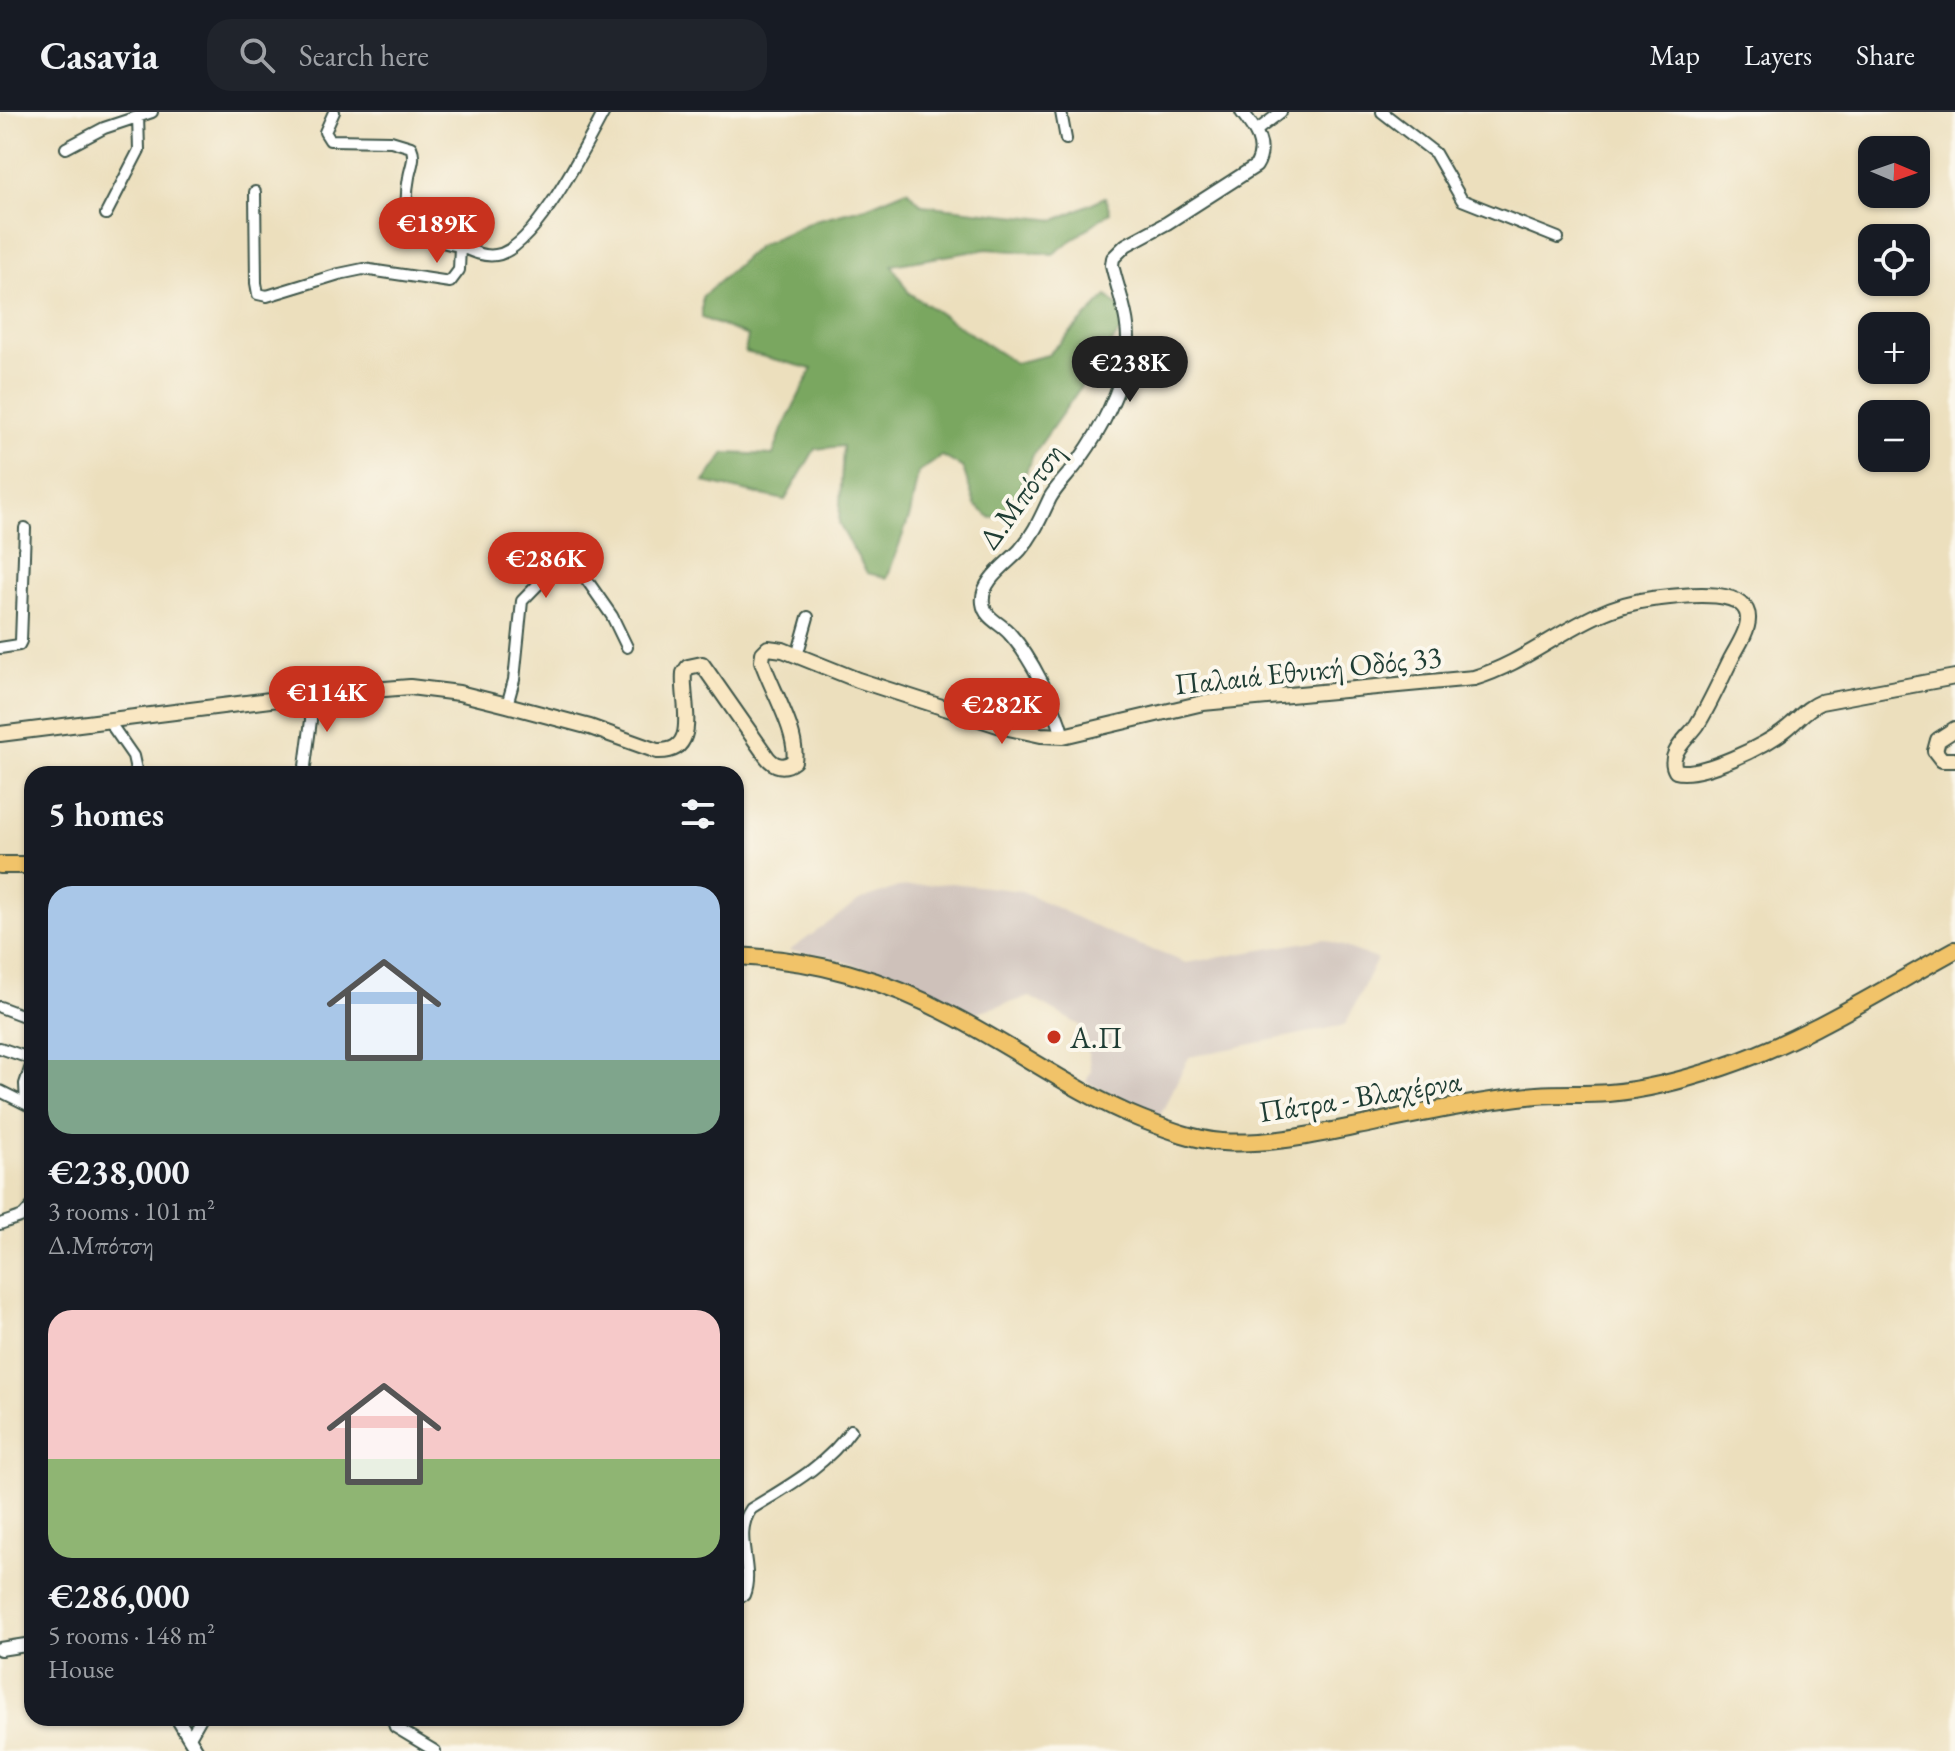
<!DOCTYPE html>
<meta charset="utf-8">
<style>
body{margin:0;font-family:"EB Garamond",serif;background:#20242c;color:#f1f3f6;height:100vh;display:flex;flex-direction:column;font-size:30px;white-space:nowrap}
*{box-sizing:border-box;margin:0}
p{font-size:26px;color:#9ea1a6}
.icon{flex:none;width:44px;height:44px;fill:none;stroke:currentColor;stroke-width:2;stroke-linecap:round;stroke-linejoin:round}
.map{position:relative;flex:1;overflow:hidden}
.drawer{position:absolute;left:24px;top:654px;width:720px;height:960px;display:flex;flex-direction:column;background:#171b24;border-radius:24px;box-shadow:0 2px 6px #0004}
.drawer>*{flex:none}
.needle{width:52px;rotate:92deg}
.tools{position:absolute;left:1858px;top:24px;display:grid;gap:16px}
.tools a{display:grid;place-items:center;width:72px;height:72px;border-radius:16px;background:#171b24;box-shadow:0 2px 6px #0004;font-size:40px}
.price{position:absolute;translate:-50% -68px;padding:0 18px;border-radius:28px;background:#c8321e;color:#fff;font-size:26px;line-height:52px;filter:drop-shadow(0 2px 4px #0008)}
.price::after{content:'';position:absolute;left:50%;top:48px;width:24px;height:18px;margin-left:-12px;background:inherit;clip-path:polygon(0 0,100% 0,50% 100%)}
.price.active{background:#222;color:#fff}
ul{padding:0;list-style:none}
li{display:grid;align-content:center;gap:16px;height:424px;padding:0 24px}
li span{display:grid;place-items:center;height:248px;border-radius:24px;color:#555}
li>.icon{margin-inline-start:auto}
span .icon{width:144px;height:144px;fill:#fffc;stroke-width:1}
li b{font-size:34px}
h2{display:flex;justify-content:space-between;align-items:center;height:96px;padding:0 24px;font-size:34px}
header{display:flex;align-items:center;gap:48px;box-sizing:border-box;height:112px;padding:0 40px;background:#171b24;border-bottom:2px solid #363941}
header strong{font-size:38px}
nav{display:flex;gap:44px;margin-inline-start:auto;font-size:28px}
.search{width:560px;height:72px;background:#20242c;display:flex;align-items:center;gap:20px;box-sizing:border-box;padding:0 28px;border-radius:24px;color:#9ea1a6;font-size:30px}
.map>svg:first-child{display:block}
.industrial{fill:#cec1ba}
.forest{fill:#7aa760;stroke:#4c724a;stroke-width:2}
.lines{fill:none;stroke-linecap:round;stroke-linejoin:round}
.minor-casing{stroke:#3e5549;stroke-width:14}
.tertiary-casing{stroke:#3e5549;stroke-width:16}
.secondary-casing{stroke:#3e5549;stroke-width:18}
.primary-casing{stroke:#3e5549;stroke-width:20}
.minor{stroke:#fff;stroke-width:10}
.tertiary{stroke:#fff;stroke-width:12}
.secondary{stroke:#f9e7c3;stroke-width:14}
.primary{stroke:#f1c369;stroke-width:16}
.poi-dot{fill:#c8321e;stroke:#fbf7ec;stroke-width:3}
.labels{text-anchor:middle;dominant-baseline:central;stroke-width:8;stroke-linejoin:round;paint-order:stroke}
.street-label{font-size:30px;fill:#1f3d34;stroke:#fbf7ec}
.poi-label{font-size:30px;fill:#1f3d34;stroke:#fbf7ec;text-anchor:start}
</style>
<header>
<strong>Casavia</strong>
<div class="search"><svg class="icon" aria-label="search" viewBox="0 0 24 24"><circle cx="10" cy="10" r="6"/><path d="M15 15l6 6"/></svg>Search here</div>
<nav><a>Map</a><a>Layers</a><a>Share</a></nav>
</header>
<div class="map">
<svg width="1955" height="1639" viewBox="0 0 1955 1639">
<rect width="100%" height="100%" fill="#fbf7ec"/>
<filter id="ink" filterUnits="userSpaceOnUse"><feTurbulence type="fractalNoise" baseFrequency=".0125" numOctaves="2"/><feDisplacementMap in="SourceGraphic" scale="16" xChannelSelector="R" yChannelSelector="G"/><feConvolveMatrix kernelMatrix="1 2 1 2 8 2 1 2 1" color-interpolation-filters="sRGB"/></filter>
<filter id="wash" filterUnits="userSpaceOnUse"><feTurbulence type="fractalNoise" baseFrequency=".006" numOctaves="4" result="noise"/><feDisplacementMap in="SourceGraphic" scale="32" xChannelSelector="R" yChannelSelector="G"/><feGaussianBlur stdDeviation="1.8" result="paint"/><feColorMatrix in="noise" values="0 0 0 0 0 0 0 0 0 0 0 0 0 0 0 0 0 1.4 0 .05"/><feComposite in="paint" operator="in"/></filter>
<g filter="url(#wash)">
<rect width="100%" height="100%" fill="#ecdfbd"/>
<path class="industrial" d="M951 771 1022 779 1109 821 1186 851 1324 827 1377 847 1345 913 1189 945 1159 1006 1086 970 1091 959 1086 929 1081 914 1030 885 973 901 910 872 857 854 822 843 789 839 859 789 898 775Z"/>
<path class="forest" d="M907 78 922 93 1056 108 1105 85 1110 100 1053 142 987 137 892 153 909 181 1015 251 1048 243 1107 184 1130 205 1033 343 1010 400 991 406 975 393 963 356 942 344 918 361 910 403 887 466 867 461 839 412 843 334 815 337 785 388 704 370 725 341 773 343 782 318 812 257 745 240 748 224 702 206V185L758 134 815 108 866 95Z"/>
</g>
<g filter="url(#ink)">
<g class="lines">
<g class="minor-casing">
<path id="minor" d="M334 0 325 20 330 28 391 29 411 35C416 46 411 53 409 65 400 112 416 126 460 134
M1061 0 1066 27
M1382 0 1435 41 1462 88 1558 126
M1256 19 1281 0
M66 36 104 16 152 0
M255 80 256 171 258 182 267 184 339 162 363 157 450 170 459 158 460 134C471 139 483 145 496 143 534 138 586 33 604 0
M106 102 139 38 138 4
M0 536 19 533 21 529 25 416
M797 544 808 505
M507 593 514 568 522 489 562 448 575 451 612 504 627 535
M108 608 133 644 137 662
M304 662 311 608 310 583
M0 895 32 907
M0 936 32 947
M0 979 30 994
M26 992 25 972 32 951
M0 1112 23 1104 32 1094
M736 1484 744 1483C755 1455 732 1424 751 1397 788 1374 826 1354 851 1318
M392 1606 395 1615 435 1639
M189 1627 201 1606"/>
</g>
<g class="tertiary-casing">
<path id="tertiary" d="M1063 624C1054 592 1032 546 1010 522 1001 511 985 507 983 491 980 469 1007 452 1020 438 1034 422 1041 405 1050 386 1058 372 1071 361 1080 347 1101 318 1121 279 1127 243 1132 211 1119 183 1112 153L1113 146 1126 133 1167 111 1256 54C1268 34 1255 17 1242 0
M0 1537 32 1532
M177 1606 197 1639"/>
</g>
<g class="secondary-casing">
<path id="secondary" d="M1955 617 1938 628 1935 639 1942 648H1955
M0 622 310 583 410 575 459 581 507 593 590 615 657 639C702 641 681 590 684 561L688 555 702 552 767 645C774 654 784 657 794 649 799 621 771 577 762 549L763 541 768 536 783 538 858 568 1004 615 1041 623 1063 624 1203 591 1474 566C1538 547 1581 496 1652 487 1676 484 1758 471 1747 514 1744 526 1736 537 1731 547 1720 569 1710 592 1697 613 1688 626 1666 642 1676 659 1700 666 1767 633 1786 617 1799 607 1806 596 1821 590L1955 565"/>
</g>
<g class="primary-casing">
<path id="primary" d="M0 753H32
M736 844C816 848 882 866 953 904 1017 937 1074 980 1141 1007 1167 1017 1195 1028 1222 1030 1268 1033 1313 1023 1358 1014 1417 1002 1477 989 1537 983 1561 981 1585 983 1609 981 1646 978 1687 967 1723 955 1804 928 1880 879 1955 838"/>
</g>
<use href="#minor" class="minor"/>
<use href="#tertiary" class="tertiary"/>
<use href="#secondary" class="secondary"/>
<use href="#primary" class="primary"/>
</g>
</g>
<circle class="poi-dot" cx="1054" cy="925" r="8"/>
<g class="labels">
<g class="street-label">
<text transform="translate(1021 384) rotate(-54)">Δ.Μπότση</text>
<text transform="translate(1308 558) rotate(-6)">Παλαιά Εθνική Οδός 33</text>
<text transform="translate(1360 984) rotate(-9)">Πάτρα - Βλαχέρνα</text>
</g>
<g class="poi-label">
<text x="1070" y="925">Α.Π</text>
</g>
</g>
</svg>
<div class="tools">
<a><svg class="needle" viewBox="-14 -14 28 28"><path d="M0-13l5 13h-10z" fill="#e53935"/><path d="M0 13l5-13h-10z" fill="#9ea1a6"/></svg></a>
<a><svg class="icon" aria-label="locate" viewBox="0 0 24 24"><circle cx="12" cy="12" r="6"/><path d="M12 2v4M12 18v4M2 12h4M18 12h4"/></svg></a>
<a>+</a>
<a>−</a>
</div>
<b class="price" style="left:437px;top:153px">€189K</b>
<b class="price active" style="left:1130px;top:292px">€238K</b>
<b class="price" style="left:546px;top:488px">€286K</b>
<b class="price" style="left:327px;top:622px">€114K</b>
<b class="price" style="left:1002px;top:634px">€282K</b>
<section class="drawer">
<h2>5 homes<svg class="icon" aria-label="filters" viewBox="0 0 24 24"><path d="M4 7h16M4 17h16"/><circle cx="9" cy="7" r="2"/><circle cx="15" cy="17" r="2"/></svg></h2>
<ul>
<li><span style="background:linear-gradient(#a9c7e8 70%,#7fa58c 0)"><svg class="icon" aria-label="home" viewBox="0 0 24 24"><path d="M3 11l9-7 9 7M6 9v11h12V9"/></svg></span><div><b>€238,000</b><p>3 rooms · 101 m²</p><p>Δ.Μπότση</p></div></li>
<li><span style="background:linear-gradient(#f6c9c9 60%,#8fb573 0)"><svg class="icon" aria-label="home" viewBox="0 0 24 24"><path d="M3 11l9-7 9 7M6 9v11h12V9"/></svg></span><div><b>€286,000</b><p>5 rooms · 148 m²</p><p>House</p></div></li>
</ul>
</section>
</div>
